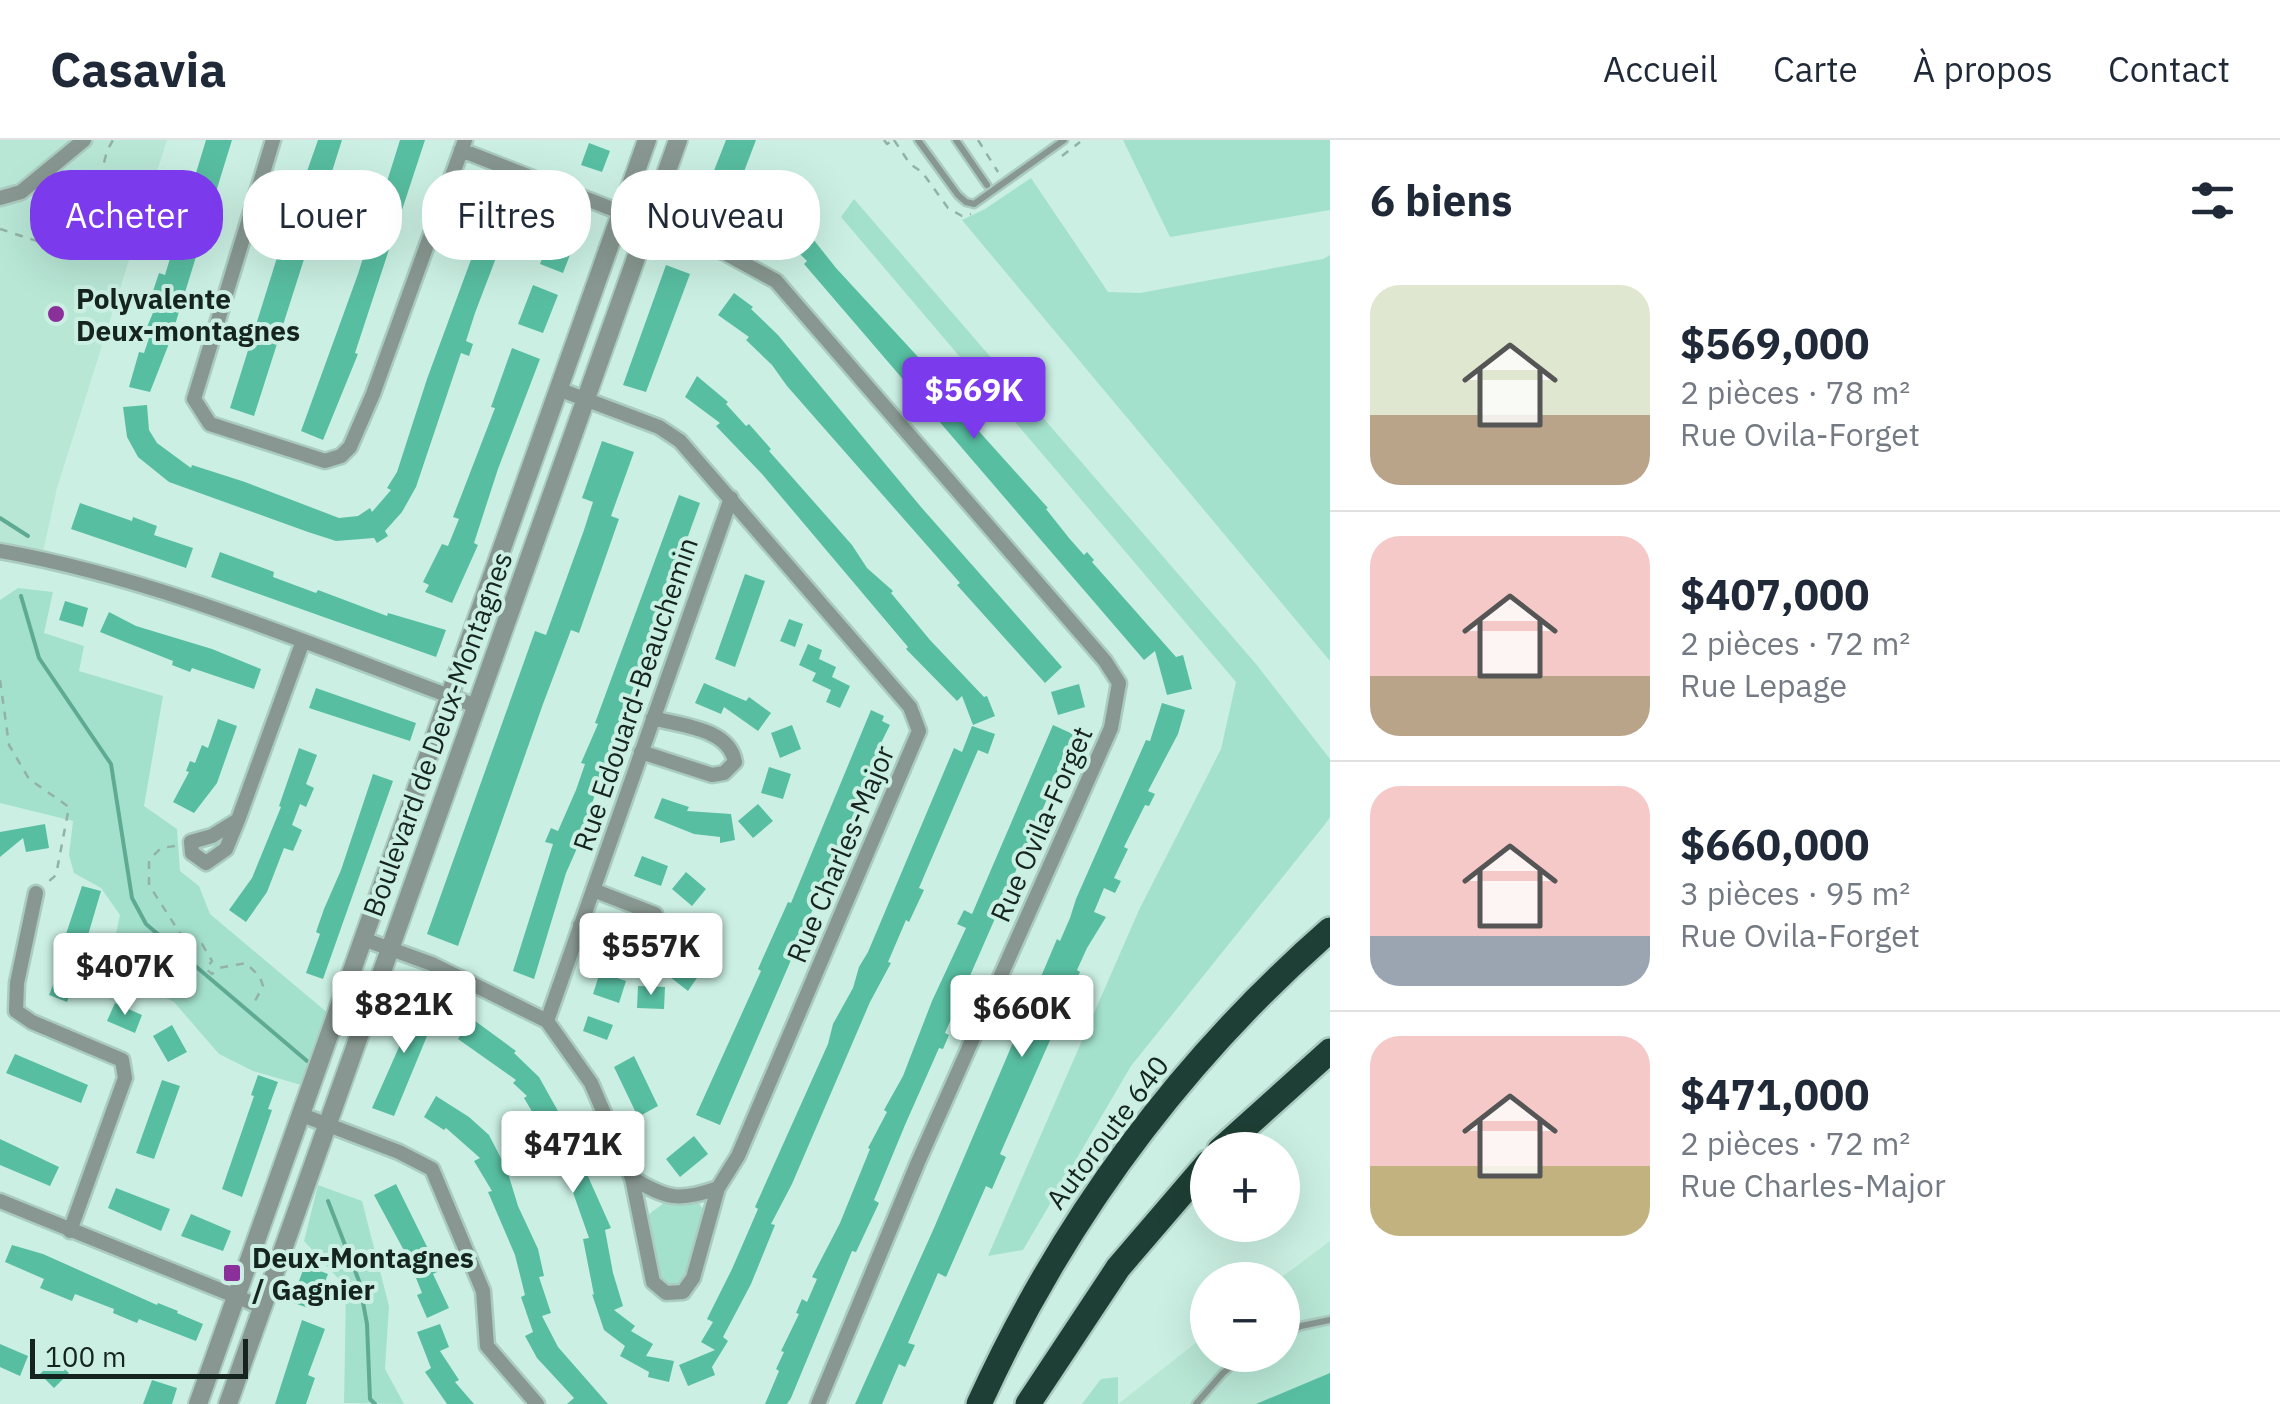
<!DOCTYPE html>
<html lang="fr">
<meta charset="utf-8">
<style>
body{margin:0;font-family:"IBM Plex Sans",sans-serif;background:#f6f6f7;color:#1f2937;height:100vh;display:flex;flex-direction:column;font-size:38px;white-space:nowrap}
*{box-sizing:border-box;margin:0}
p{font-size:32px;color:#747a83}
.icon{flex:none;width:55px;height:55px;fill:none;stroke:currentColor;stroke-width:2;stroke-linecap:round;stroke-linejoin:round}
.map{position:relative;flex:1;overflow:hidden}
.sheet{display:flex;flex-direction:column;background:#fff;width:950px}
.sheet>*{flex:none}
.hud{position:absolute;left:30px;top:30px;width:950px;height:90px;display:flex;gap:20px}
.fabs{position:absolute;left:1190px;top:992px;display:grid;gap:20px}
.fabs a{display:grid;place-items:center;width:110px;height:110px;border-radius:50%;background:#fff;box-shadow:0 10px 40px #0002;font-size:50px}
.scale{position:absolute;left:30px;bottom:25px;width:218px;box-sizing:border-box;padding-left:10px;border:5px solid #15241f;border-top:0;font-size:28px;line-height:35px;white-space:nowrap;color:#15241f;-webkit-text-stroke:8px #cbf0e3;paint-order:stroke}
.price{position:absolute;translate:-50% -85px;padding:0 22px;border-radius:10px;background:#fff;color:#222;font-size:32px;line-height:65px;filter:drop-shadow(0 2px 5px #0008)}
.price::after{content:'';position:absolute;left:50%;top:60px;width:30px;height:22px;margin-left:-15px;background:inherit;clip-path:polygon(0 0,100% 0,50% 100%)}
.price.on{background:#7c3aed;color:#fff}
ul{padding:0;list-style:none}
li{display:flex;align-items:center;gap:30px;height:250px;padding:0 40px}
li+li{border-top:2px solid #e0e1e3}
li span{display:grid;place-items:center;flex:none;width:280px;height:200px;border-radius:30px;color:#555}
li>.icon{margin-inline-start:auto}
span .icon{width:120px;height:120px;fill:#fffc;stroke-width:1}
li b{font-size:42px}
h2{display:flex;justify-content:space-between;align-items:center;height:120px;padding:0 40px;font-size:42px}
.pill{padding:0 35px;border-radius:40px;background:#fff;box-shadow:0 10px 40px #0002;font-size:35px;line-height:90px}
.pill.on{background:#7c3aed;color:#fff}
header{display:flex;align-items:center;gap:60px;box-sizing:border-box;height:140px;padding:0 50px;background:#fff;border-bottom:2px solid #e0e1e3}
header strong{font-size:48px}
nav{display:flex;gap:55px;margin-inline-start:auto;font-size:35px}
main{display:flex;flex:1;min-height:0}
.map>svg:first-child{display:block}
.built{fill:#b8e7d6}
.green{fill:#a4e1cd}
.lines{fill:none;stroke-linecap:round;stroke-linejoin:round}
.stream{stroke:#5eaa92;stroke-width:4}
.building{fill:#58bea1}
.service-casing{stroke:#aacbc0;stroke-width:11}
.minor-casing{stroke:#aacbc0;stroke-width:19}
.tertiary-casing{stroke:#aacbc0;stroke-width:22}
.motorway-casing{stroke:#aacbc0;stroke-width:30}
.path{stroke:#93b1a7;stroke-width:2.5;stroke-dasharray:8 8;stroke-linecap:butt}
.service{stroke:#889791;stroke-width:6}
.minor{stroke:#889791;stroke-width:14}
.tertiary{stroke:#889791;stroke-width:18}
.motorway{stroke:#1e3f35;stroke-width:25}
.poi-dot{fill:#8b2f9a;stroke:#cbf0e3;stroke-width:4}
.labels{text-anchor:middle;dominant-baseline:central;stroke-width:8;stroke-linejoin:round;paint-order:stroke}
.poi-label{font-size:28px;font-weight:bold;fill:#15241f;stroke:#cbf0e3;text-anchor:start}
.street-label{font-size:28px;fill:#15241f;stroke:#cbf0e3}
</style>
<header>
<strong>Casavia</strong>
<nav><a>Accueil</a><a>Carte</a><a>À propos</a><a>Contact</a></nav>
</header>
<main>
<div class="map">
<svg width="1330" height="1264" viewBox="0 0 1330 1264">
<rect width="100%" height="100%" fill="#cbf0e3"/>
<path class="built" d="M0 0H167L57 348 42 417 0 410Z
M1330 1101V1264H1118L1207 1194 1208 1215H1282V1140H1278Z"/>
<path class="green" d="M1123 0H1330V70L1170 97Z
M1031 38 1108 152 1140 153 1323 119 1330 115V521L962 80 985 69Z
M854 59 1256 524 1330 619V677L1326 683 1131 926 1023 1110 988 1116 1139 770 1221 609 1236 542 841 77Z
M18 448 53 452 44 493 84 506 79 531 163 556 144 666 177 689 180 731 199 746 210 774 329 874 301 945 253 931 219 914 174 862 114 833V803L120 775 101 748 74 733 69 715 73 681 0 663V460Z
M318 1045 362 1061 389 1166 385 1229 404 1264 344 1263 346 1147 304 1101Z
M672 1057H694L710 1078 683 1152 653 1142 641 1080Z
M1118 1237V1264H1082L1101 1239Z"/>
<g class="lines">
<path class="stream" d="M0 378 28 396
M21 456 39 518 111 624 132 758 146 784 307 921
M328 1061 359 1141 367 1184 370 1259 375 1264"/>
</g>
<path class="building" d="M206 0H232L170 201 150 252 129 247 139 212 144 213 152 189 147 187 155 168 148 166 159 133 165 135Z
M318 0H342L254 276 230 268 280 108Z
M400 0H425L355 213 358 214 323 300 301 291 358 134Z
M726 0H756L724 84 697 74Z
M589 3 610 11 602 32 581 25Z
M770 39 799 58 791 71 816 96 813 99 836 128 931 231 976 288 1048 368 1046 369 1069 398 1084 415 1087 412 1094 420 1092 422 1176 517 1183 515 1192 549 1167 555 1155 511 1144 520 804 124 807 121 782 96 789 88 762 70 765 66 756 61Z
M493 60 515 68 475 173 466 201 473 204 469 216 461 213 416 347 402 372 385 391 388 396 377 403 374 398 336 401 308 392 169 342 138 317 127 297 123 267 147 265 149 290 157 303 191 328 192 325 245 342 339 378 358 376 370 368 372 372 391 350 387 348 397 332 427 239Z
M555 85 578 94 563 133 540 124Z
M666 125 690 134 646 252 623 245Z
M533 145 558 155 543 193 518 184Z
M734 153 753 167 751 169 778 195 921 367 1062 527 1045 543 957 445 960 443 787 246 772 225 746 200 749 197 718 175Z
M512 208 540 219 498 329 474 403 478 405 452 463 425 452 429 445 423 442 442 404 448 406 459 379 453 377 495 268 491 267Z
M697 236 728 262 726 264 746 286 749 284 771 309 769 311 852 405 867 428 893 451 891 453 930 500 984 557 987 556 995 576 973 585 962 556 957 561 906 509 908 507 762 334 716 286 720 283 685 257Z
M602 301 634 312 611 376 619 379 579 493 571 490 543 564 458 806 427 794 535 491 546 495 584 390 593 362 582 358Z
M679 355 700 363 615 598 618 599 601 637 587 678 590 679 566 733 534 839 513 831 553 704 545 702 551 688 558 691 576 650 585 624 581 623 598 584 595 583Z
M80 363 132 381 133 377 157 386 154 395 193 408 186 428 71 389Z
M220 412 274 432 273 437 316 453 318 450 387 476 388 473 446 490 436 517 211 437Z
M745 434 765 441 735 527 715 519Z
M65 461 88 468 83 487 59 480Z
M109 472 136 486 212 509 261 529 254 549 192 528 190 532 172 525 173 521 100 492Z
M789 479 803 484 795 507 780 501Z
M808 504 822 510 819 519 836 527 832 537 850 546 840 568 826 562 831 550 812 541 816 533 799 525Z
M704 543 746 561 749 557 771 573 758 591 724 567 721 574 695 563Z
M1079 544 1085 567 1058 575 1051 552Z
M316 548 416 583 410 601 309 568Z
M1162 563 1185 570 1178 594 1148 651 1155 654 1149 666 1145 665 1124 707 1128 709 1114 738 1121 741 1115 753 1104 748 1094 772 1106 777 1087 808 1077 830 1080 832 1000 1014 1006 1017 998 1035 992 1049 986 1046 946 1137 938 1133 908 1203 915 1205 905 1227 899 1224 882 1264H855L934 1088 1057 799 1060 801 1070 778 1076 759 1146 600 1150 601Z
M871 570 884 576 882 581 890 585 881 603 884 604 720 985 696 975 761 831 758 829 766 811 788 762 791 763Z
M218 579 237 586 217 643 194 673 173 662 189 632 186 631 190 621 195 623 202 605 208 608Z
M792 585 801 609 780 618 771 593Z
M1053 585 1075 595 945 893 949 895 943 909 939 908 905 985 874 1060 879 1063 856 1112 852 1111 791 1258 787 1264H765L779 1231 776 1229 784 1212 781 1211 799 1174 796 1173 802 1159 807 1162 817 1139 812 1137 840 1083 870 1009 868 1008 887 972 884 970 903 936 932 861 966 788 957 784 964 770 972 774Z
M972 586 995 594 988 614 978 610 919 748 924 750 909 782 906 780 888 822 891 823 870 862 792 1044 771 1084 775 1085 751 1144 723 1197 728 1201 712 1227 715 1235 688 1246 679 1225 715 1210 701 1202 713 1182 707 1179 732 1129 758 1069 755 1067 828 904 833 884 853 848 859 827 868 812 954 608 962 612Z
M299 608 317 615 306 644 314 648 306 667 300 664 292 685 302 690 293 711 284 708 267 752 246 782 229 770 252 738 281 667 279 666Z
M769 627 791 634 783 659 761 653Z
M373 634 393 641 323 839 306 833 320 794 316 792 324 769 341 730Z
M662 658 689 667 687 671 731 674 735 700 720 703V697L694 694 654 678Z
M758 664 773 681 753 698 738 681Z
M45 684 49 708 26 712 23 698 0 717V692Z
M642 716 668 726 661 746 634 736Z
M686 732 706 749 692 766 672 749Z
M82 746 101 751 86 802 101 808 92 829 82 824 67 862 49 855 66 812 57 808 63 793 66 794Z
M691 777H713V804H691Z
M685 816 703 829 688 851 670 837Z
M600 832 626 841 619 863 593 854Z
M638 846 665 847 664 869 637 868Z
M410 852 432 860 419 893 427 896 394 976 372 968 399 907 408 878 401 875Z
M115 863 142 875 135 893 107 881Z
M588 876 613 885 607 900 583 891Z
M471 878 516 911 514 913 539 937 573 998 577 997 584 1012 578 1014 611 1088 605 1090 613 1133 623 1166 614 1170 635 1186 631 1191 653 1204 646 1216 674 1221 669 1242 648 1237 649 1232 620 1216 625 1206 604 1190 592 1154 594 1155 583 1099 589 1098 570 1044 558 1023 550 1027 545 1016 552 1013 550 1009 553 1007 524 958 527 956 513 943 516 940 458 899Z
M172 885 187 912 168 922 153 896Z
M15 914 88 945 81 963 6 933Z
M634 916 658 966 638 977 614 927Z
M258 935 278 942 268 969 272 970 242 1057 222 1049 254 956 251 955Z
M162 940 180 946 154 1019 136 1013Z
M436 956 469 977 489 995 507 1030 518 1066 538 1109 544 1136 539 1137 551 1173 542 1176 558 1207 608 1264H567L574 1258 537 1218 525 1196 533 1192 521 1157 525 1155 515 1115 488 1052 492 1051 474 1021 480 1018 446 988 444 990 424 977Z
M694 996 708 1014 680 1037 666 1019Z
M0 999 59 1027 50 1046 0 1025Z
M396 1044 439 1131 433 1134 449 1168 427 1178 417 1155 422 1153 408 1118 374 1055Z
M116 1048 170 1069 161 1091 108 1068Z
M191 1074 231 1091 223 1111 181 1096Z
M12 1105 43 1114 157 1165 158 1163 178 1171 177 1173 203 1184 196 1201 139 1179 137 1183 113 1173 114 1169 75 1154 72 1161 40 1148 44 1139 5 1122Z
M305 1125 328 1134 314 1170 291 1162Z
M302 1180 325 1189 308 1235 315 1238 306 1264H275Z
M440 1184 449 1207 440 1211 459 1240 455 1242 474 1264H447L425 1232 431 1228 417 1192Z
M0 1204 28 1216 20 1236 0 1227Z
M55 1219 69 1233 54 1248 40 1234Z
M1330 1233V1264H1256Z
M152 1240 177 1248 172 1264H143Z"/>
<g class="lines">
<g class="service-casing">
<path id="service" d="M918 0 958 55 966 62 974 64 1064 0
M956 0 987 45
M1282 1194 1301 1186 1330 1180
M1196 1264 1223 1233 1245 1215"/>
</g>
<g class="minor-casing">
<path id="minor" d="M273 0 194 259 210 284 325 321 341 316 350 307 373 254 465 0
M461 10 725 113 776 141 1105 521 1119 543 1111 588 918 1022 818 1264
M0 58 21 52 84 0
M0 411C164 440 320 509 476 566
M641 612 712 635 724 633 735 622C729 588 681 586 653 578
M238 680 226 709 206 723 192 713 191 702 212 696 238 680 303 501
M36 753 17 843 16 871 32 882 122 920 125 938 70 1091
M580 785 641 806 656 799 660 791 655 774 593 750
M363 799 432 824 547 881 591 943 632 1038 653 1142 666 1153 683 1152 693 1138 718 1048 738 1016 919 591 910 567 680 301 659 287 558 249
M547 881 731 358
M302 975 399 1012 432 1029 483 1151 487 1206 537 1264
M632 1038C667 1059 679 1062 718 1048
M0 1061 262 1167"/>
</g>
<g class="tertiary-casing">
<path id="tertiary" d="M198 1264 647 0
M228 1264 678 0"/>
</g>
<g class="motorway-casing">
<path id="motorway" d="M1220 1010 1330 911
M979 1264C1062 1082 1179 922 1330 790
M1028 1264 1118 1128 1208 1023"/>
</g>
<path class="path" d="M884 0 887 4 893 0
M894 0 910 24 922 32 948 68 962 76 971 74
M978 0 998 32
M1062 16 1080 2
M0 89C39 101 106 132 104 62 103 38 100 21 113 0
M0 540 9 605 29 639 69 667 56 735 48 742
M175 706 161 708 149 720V745L185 801 196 809 202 804 212 821 206 829 212 834 219 828 246 823 260 837 263 846 255 861"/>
<use href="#service" class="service"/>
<use href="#minor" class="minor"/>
<use href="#tertiary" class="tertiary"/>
<use href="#motorway" class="motorway"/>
</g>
<g class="poi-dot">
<circle cx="56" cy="174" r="10"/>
<rect x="222" y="1123" width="20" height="20" rx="5"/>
</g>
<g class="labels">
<g class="poi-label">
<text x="76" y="158">Polyvalente<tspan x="76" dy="32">Deux-montagnes</tspan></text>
<text x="252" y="1117">Deux-Montagnes<tspan x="252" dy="32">/ Gagnier</tspan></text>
</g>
<g class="street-label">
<text transform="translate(635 554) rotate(-71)">Rue Edouard-Beauchemin</text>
<text transform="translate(437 594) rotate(-70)">Boulevard de Deux-Montagnes</text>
<text transform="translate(1041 684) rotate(-66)">Rue Ovila-Forget</text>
<text transform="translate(840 714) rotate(-67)">Rue Charles-Major</text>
<text transform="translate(1107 992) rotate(-53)">Autoroute 640</text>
</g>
</g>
</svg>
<div class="fabs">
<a>+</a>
<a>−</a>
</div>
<div class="scale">100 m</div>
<b class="price on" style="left:974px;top:302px">$569K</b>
<b class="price" style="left:651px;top:858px">$557K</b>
<b class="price" style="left:125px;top:878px">$407K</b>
<b class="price" style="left:404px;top:916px">$821K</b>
<b class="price" style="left:1022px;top:920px">$660K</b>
<b class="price" style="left:573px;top:1056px">$471K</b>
<div class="hud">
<a class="pill on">Acheter</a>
<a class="pill">Louer</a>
<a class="pill">Filtres</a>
<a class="pill">Nouveau</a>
</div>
</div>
<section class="sheet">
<h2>6 biens<svg class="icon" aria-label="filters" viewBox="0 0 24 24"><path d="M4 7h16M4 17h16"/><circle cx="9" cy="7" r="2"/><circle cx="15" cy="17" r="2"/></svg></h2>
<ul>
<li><span style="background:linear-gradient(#dfe7d0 65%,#b9a48a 0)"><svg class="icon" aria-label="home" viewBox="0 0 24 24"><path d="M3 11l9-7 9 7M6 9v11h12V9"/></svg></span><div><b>$569,000</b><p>2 pièces · 78 m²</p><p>Rue Ovila-Forget</p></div></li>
<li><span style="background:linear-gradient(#f6c9c9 70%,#b9a48a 0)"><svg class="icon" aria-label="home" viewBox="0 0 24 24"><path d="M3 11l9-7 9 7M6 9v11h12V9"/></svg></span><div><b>$407,000</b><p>2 pièces · 72 m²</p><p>Rue Lepage</p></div></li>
<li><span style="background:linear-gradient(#f6c9c9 75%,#9aa5b1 0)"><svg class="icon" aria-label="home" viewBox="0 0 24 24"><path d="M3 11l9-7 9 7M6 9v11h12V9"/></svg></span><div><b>$660,000</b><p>3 pièces · 95 m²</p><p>Rue Ovila-Forget</p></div></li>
<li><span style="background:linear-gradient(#f6c9c9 65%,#c2b280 0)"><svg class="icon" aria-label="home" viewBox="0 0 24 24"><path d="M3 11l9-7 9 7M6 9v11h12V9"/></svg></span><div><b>$471,000</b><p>2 pièces · 72 m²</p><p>Rue Charles-Major</p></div></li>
</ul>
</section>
</main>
